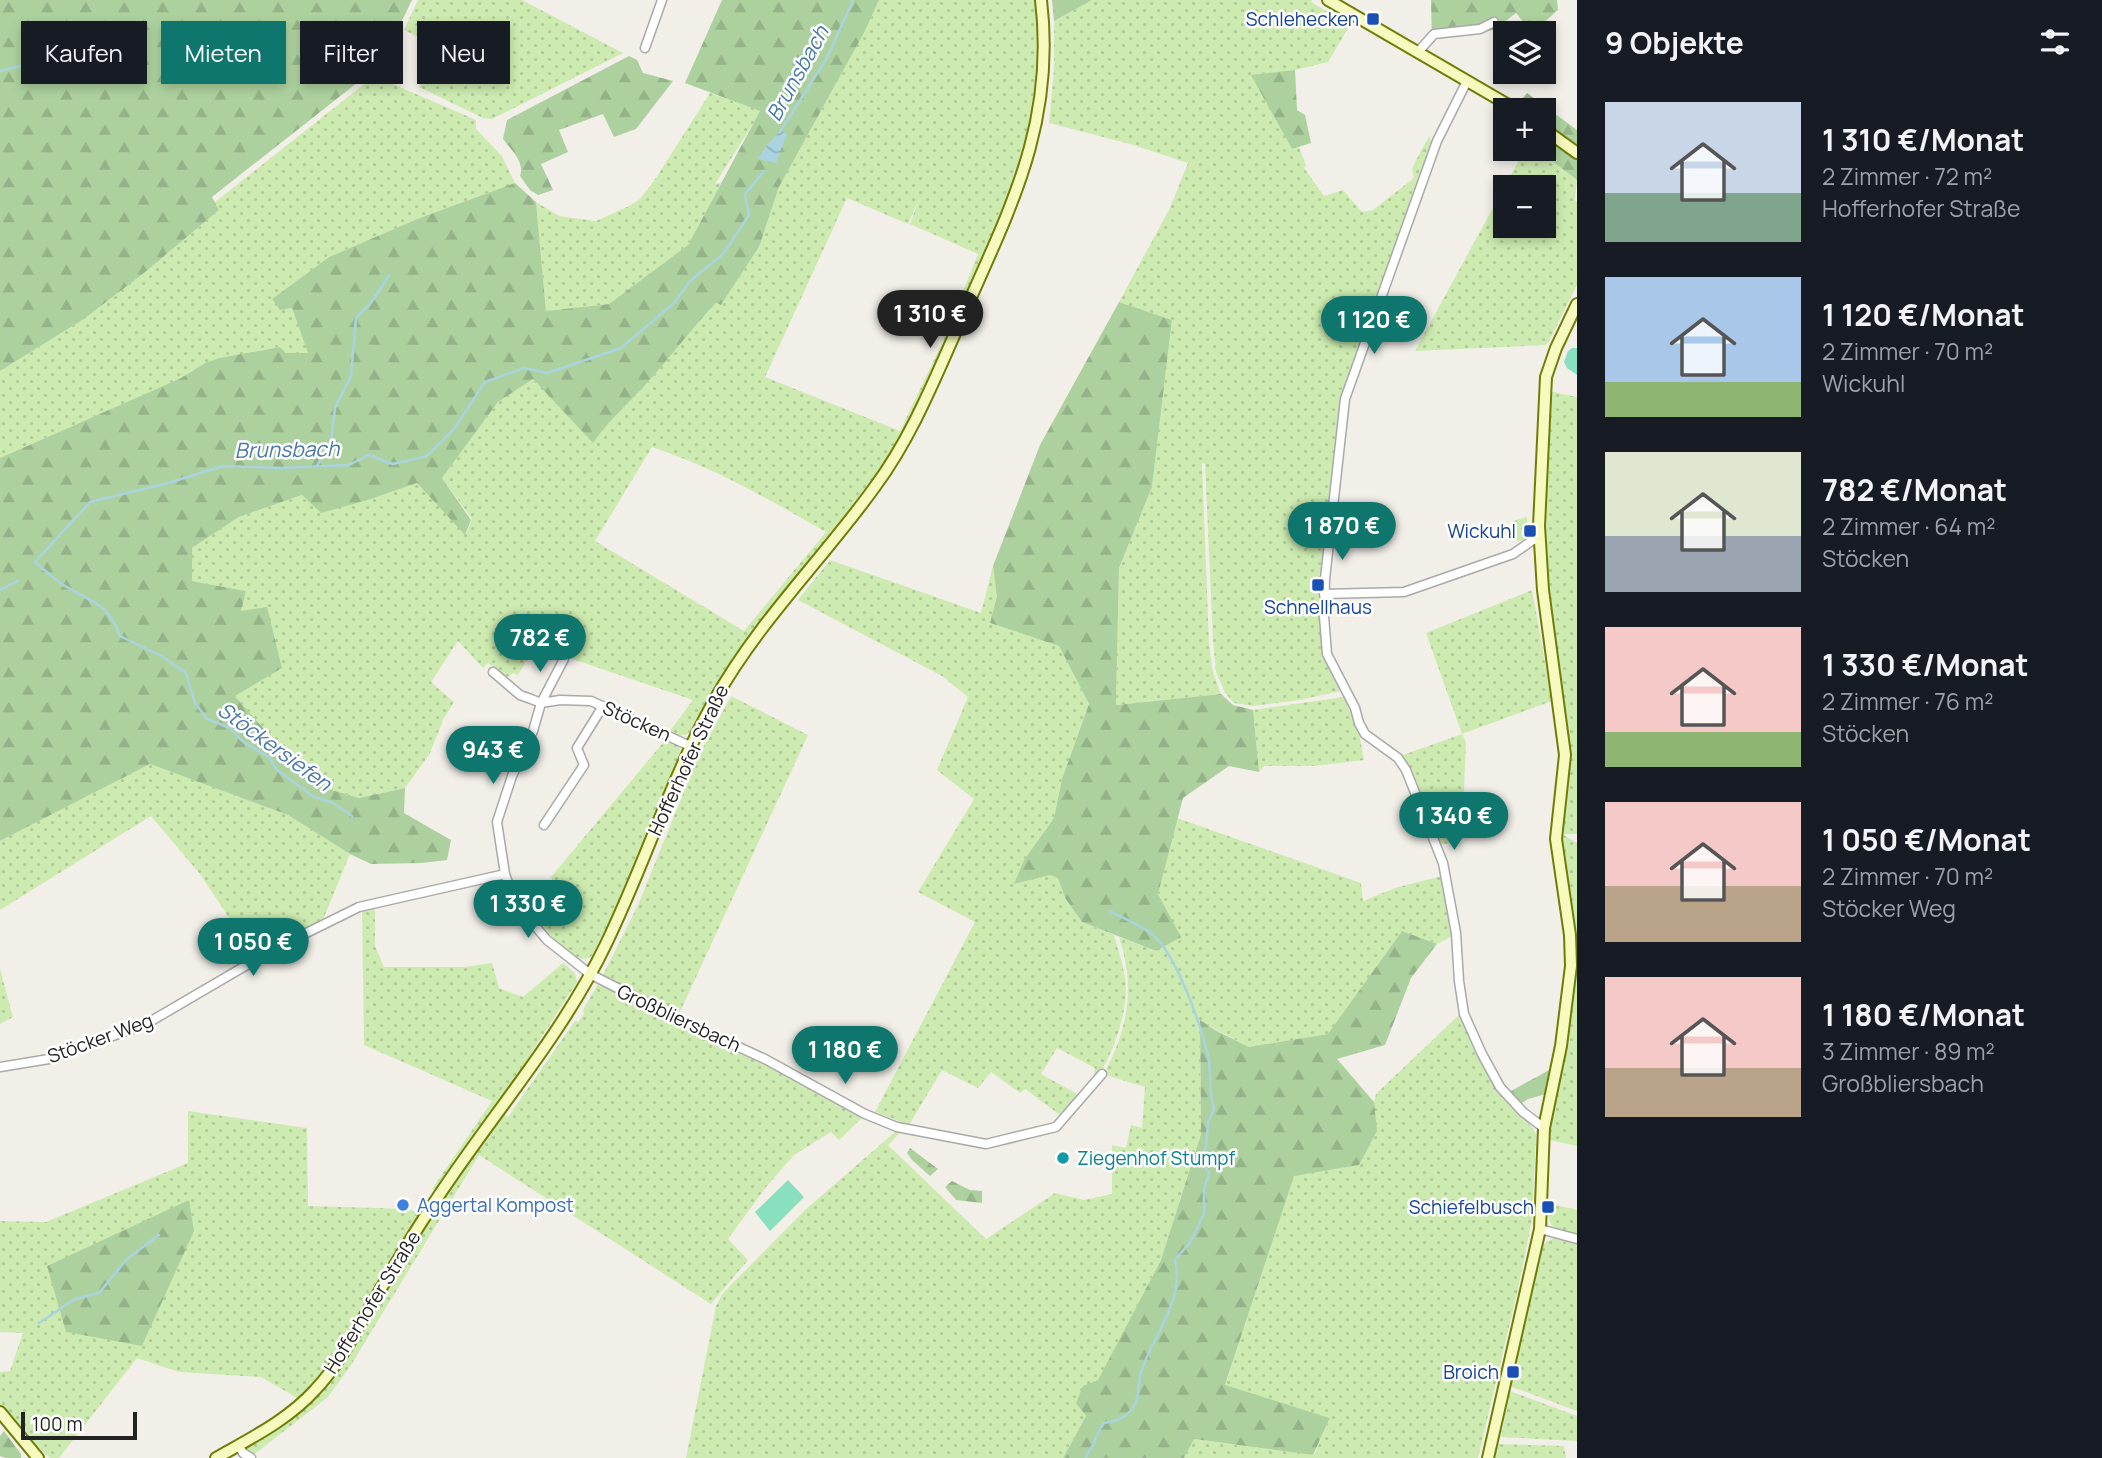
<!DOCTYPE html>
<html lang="de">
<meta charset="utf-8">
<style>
body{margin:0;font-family:Manrope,sans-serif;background:#20242c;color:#f1f3f6;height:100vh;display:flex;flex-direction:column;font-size:26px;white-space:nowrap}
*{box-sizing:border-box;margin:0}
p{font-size:23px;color:#9ea1a6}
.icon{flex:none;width:38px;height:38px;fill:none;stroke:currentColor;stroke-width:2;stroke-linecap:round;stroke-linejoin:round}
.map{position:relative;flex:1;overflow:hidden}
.details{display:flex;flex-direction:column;background:#171b24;width:525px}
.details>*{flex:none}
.guide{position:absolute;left:21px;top:21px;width:665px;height:63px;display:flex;gap:14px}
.buttons{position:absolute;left:1493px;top:21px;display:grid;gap:14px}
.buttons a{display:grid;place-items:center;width:63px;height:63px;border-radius:0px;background:#171b24;box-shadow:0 4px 10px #0003;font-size:35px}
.scale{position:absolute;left:21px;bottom:18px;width:116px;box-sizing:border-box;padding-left:7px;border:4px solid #222;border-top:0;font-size:19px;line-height:24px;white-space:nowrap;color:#222;-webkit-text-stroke:5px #fff;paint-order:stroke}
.price{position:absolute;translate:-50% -60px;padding:0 16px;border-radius:24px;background:#0f766e;color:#fff;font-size:23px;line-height:46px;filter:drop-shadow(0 2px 4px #0008)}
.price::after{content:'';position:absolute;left:50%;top:42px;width:21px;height:16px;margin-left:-10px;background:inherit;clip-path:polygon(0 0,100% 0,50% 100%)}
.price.current{background:#222;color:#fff}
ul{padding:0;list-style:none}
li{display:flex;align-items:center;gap:21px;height:175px;padding:0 28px}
li span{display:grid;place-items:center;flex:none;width:196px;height:140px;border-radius:0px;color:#555}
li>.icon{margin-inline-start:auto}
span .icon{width:84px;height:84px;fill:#fffc;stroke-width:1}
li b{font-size:30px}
h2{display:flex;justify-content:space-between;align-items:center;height:84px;padding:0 28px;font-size:30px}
.pill{padding:0 24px;border-radius:0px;background:#171b24;box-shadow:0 4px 10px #0003;font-size:24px;line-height:63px}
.pill.current{background:#0f766e;color:#fff}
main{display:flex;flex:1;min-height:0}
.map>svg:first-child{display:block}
.grass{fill:url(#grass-dots);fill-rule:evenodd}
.forest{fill:url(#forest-firs)}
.pitch{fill:#88e0be}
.water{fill:url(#water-waves)}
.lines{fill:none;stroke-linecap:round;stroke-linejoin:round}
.stream{stroke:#aad3df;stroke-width:2.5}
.street-casing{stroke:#a9a9a9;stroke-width:11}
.secondary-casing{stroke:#707d05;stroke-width:14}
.street{stroke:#fff;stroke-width:8}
.secondary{stroke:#f7fabf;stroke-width:10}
.transit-dot{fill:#1a4fb4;stroke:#fff;stroke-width:2.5}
.culture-dot{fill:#0f9aa8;stroke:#fff;stroke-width:2.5}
.shop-dot{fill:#3f7fe0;stroke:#fff;stroke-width:2.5}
.labels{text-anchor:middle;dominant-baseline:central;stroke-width:5;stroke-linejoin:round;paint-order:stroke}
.transit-label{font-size:19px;fill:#164399;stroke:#fff;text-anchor:end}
.street-label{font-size:19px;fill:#222;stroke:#fff}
.culture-label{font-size:19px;fill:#0d838f;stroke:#fff;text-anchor:start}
.shop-label{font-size:19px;fill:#366cbe;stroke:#fff;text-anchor:start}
.water-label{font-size:21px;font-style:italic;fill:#4a7aab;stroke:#fff}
</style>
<main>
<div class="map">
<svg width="1577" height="1458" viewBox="0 0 1577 1458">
<defs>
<pattern id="grass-dots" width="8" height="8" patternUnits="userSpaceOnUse" patternTransform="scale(1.75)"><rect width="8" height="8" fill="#cdebb0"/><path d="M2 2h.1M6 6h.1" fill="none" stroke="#b0c997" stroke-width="1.8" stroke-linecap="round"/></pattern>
<pattern id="forest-firs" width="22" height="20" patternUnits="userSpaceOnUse" patternTransform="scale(1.75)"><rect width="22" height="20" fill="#add19e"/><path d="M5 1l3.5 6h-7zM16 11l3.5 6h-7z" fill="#95b388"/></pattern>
<pattern id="water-waves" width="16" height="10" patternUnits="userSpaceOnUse" patternTransform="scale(1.75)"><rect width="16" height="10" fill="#aad3df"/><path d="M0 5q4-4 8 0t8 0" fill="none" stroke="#92b5bf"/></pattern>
</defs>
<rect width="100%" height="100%" fill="#f2efe9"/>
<path class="grass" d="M418 0H522L623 53 492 119 483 118 419 87 439 47 404 30Z
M879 0H1035C1038 41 1038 80 1029 120L1034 117 1019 174 905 435 871 484 692 731C684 737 679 736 669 732L693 700 564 656 573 636 548 626 518 675 513 673 507 677 488 663 483 668 458 641 431 682 454 702 444 718 429 755 405 788 359 798 312 784 235 696 241 611 246 591 192 581V548L239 517 302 495 371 499 417 483 466 534 472 519 442 478 498 402 533 379 593 442C609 420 630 402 648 382 671 355 692 328 716 303L721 305 759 247 779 187 865 31ZM920 197 910 224 978 254 942 343 900 431 765 377 847 198 908 224ZM652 447C713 467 770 500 826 532L744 631 595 541Z
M1092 0H1312L1311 2 1350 25 1328 62 1295 70 1252 75 1292 149 1299 147 1306 165 1304 168 1324 196 1343 190 1362 212 1373 210 1414 178 1412 168 1429 136 1433 144 1341 400 1322 590 1325 655 1340 691 1300 700 1253 706 1234 703 1225 693 1216 672 1213 641 1205 464 1202 463 1209 643 1213 672 1221 694 1116 705 1119 568 1152 487 1172 320 1119 302 1170 208 1188 163 1130 144 1049 123 1054 70V21Z
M379 78 476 120V129L502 156 515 183 417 219 329 257 272 299 292 308 309 353H286L280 347 219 358 205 363 181 378 0 458V371L84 319 144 273 219 210 215 202 363 85Z
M710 93 761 111 715 184 721 183 688 245 609 304 546 311 536 202 559 216 596 221 629 206 640 199 656 178Z
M1525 149H1536L1577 180 1575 200 1577 202V285L1548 343 1545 345 1415 351ZM1505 187H1544V226H1505Z
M1549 391 1577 397V834H1562L1577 843V1146L1550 1140 1554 1092 1575 955 1561 833 1571 757 1545 561 1544 534Z
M1527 517V540L1515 541 1513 521Z
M830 560 981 613 993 566 998 594 990 623 1059 646 1089 704 1062 779 1054 818 1024 860 1015 884 1050 874 1058 878 1065 898 1082 922 1114 935C1118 949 1123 964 1125 978 1130 1010 1112 1058 1093 1084L1095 1068 1057 1048 1041 1074 1081 1096 1064 1114 1060 1115 1025 1089 1020 1093 991 1072 978 1088 942 1070 909 1125 875 1112 975 922 918 892 974 799 937 770 968 697 942 676 798 600Z
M1532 590 1552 701 1462 734 1466 742 1463 814 1454 843 1440 844 1413 773 1400 756 1462 734 1426 633Z
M731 696 808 735 678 1016 613 983 603 975 638 905 698 757Z
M1344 697 1359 733 1364 760 1313 766H1264L1259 772 1253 710Z
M667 738C676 742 681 746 681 756L636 867 592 956C574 970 543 925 532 912L555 886 551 877Z
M150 764 288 815 350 854 322 922 255 957 200 874 151 816 0 910V841Z
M1177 818 1361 883 1363 901 1395 888 1442 876 1452 936 1437 944 1402 931 1329 1034 1249 1047 1200 1021 1201 1134 1161 1260 1098 1381 1086 1416 1063 1458H686L716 1306 723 1293 805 1210 895 1132 900 1133 888 1145 986 1239 1055 1193 1084 1200 1112 1194V1145L1126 1148 1131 1125 1142 1128 1145 1087 1109 1076 1105 1072C1129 1026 1135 986 1119 937L1156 951 1158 894Z
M375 908V946L384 967H465L492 963 499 988 523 997 563 963 575 973 577 982 499 1103 437 1191 432 1189 492 1101 364 1045 362 909Z
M0 969 13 1017 0 1024Z
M598 984 805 1082 864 1116 839 1140 831 1132 794 1155 766 1187 728 1239 748 1260 711 1304 479 1155 351 1365 328 1397 252 1456 245 1448 284 1423 315 1399 343 1363 454 1182 502 1113 508 1117 575 1021 578 1022 584 1014 583 1010Z
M1460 1014 1489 1075 1509 1104 1533 1128 1536 1135 1532 1220 1518 1289 1478 1458H1184L1193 1439 1314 1455 1330 1418 1225 1386 1294 1175 1359 1165 1376 1094Z
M188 1111 307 1128 308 1206 409 1209 419 1214 328 1368 299 1399 261 1377 179 1372 137 1358 59 1458H50L22 1433 0 1404V1372L10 1371 23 1333 0 1332V1221L46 1222 188 1163Z
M1548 1203 1577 1210V1234C1554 1229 1546 1228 1548 1203Z
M1554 1238 1577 1245V1411L1510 1386 1543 1244Z
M1510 1391 1577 1416V1441L1501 1437Z
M1497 1444 1564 1446 1566 1458H1494Z"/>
<path class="forest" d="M0 0H412L381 64 212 197 219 210 144 273 84 319 0 371Z
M722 0H879L865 31 779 187 759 247 721 305 716 303C692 328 671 356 648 382 630 402 609 420 593 443L533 379 498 402 442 478 471 520 465 535 417 483 371 499 321 513 302 495 239 517 192 548V581L246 591 241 611 267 607 282 668 235 696 312 784 359 798 405 788 404 813 451 840 447 860 422 863 371 864 350 854 288 815 150 764 0 841V458L181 378 205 363 219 358 280 347 286 353H308L292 308 280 310 272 299 329 257 417 219 515 183 536 202 546 311 609 304 688 245 760 111 685 83Z
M1052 0H1092L1054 21Z
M1431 0H1557L1558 10 1532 33 1516 13 1494 30 1437 38 1432 44Z
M629 56 637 60 643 73 673 81 636 129 614 137 603 114 559 130 568 152 541 164 553 190 538 195 530 190 520 176C525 162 511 150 503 139L507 120Z
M1295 70 1297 110 1305 115 1311 143 1292 149 1251 75Z
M1527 93 1577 130V180L1536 149H1544V110H1518L1516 105Z
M1119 302 1172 320 1152 487 1119 568 1116 705 1221 694 1233 705 1253 710 1259 772 1229 766 1183 798 1158 894 1181 937 1156 951 1082 922 1065 898 1058 878 1050 875 1014 884 1024 860 1054 818 1062 779 1089 704 1059 646 990 623 997 596 993 566 1040 445Z
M1402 931 1437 944 1411 978 1385 1045 1337 1059 1374 1102 1377 1131 1359 1165 1294 1176 1225 1385 1330 1418 1313 1455 1194 1439 1184 1458H1063L1086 1416 1076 1403 1083 1386 1098 1380 1161 1260 1201 1134 1200 1020 1215 1030 1249 1047 1328 1034Z
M1553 1068 1546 1094 1528 1099 1519 1105 1509 1092Z
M910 1148 938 1169 930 1176 912 1160 907 1153Z
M952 1181 970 1190 982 1191V1203L956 1200 945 1187Z
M189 1200 194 1231 142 1346 66 1332 47 1266Z
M4 1431 21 1454V1458H6L0 1456V1436Z"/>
<path class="pitch" d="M1572 348H1577V375L1567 368 1564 362 1568 351Z
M788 1180 804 1197 770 1231 755 1212Z"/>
<path class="water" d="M781 130 787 134 776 163 758 159 766 146Z"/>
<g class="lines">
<path class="stream" d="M0 71 52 58
M780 132 828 56 853 0
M317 466 331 441 335 408 351 376 356 318 373 300 389 275
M0 590 18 581
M352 816 333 803 314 797 276 769 270 758 242 741 230 728 207 719 195 703 186 673 161 656 120 636C107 602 93 603 65 586 55 580 45 570 35 562L90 502 168 483 223 466 281 468 349 465 369 455 393 464 427 456 454 429 485 382 524 368 547 373 621 348 675 302 690 281 723 254 749 215 745 194 764 171
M39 1323 75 1299 99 1293 127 1259 159 1235
M1086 1458C1087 1451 1091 1450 1094 1443 1098 1434 1097 1432 1104 1423 1118 1421 1128 1417 1135 1404 1140 1395 1138 1382 1141 1372 1153 1335 1185 1301 1175 1260L1191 1241 1204 1214V1190L1209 1172 1202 1164 1206 1147 1208 1123 1214 1109C1208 1092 1212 1073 1208 1056 1201 1025 1176 954 1153 935 1141 925 1124 919 1110 911"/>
<g class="street-casing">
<path id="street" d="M645 48 662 0
M1418 52 1434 34 1480 29 1494 22
M1467 81 1437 141 1345 399 1325 579 1324 616 1327 654 1355 708 1359 723 1365 734 1398 758 1406 770 1443 863 1456 933 1459 981 1464 1014 1482 1054 1500 1087 1523 1112 1544 1128
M1324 594 1404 592 1513 554 1533 540 1539 539
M564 659 541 703 533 731 512 776 497 822 505 874 510 888 524 913 547 940 590 974 676 1018 765 1059 865 1114 897 1127 986 1144 1056 1127 1102 1074
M493 672 520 695 531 699 541 703 560 700 591 701 690 746
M544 825 584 765 577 748 603 706
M0 1067 49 1059 146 1024 276 948 359 907 505 874
M1540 1229 1577 1239
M238 1445 243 1453 251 1458"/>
</g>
<g class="secondary-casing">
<path id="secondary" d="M1328 0 1517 110
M1544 129 1577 153
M0 1412 38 1458
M216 1458C251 1438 288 1420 315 1390 335 1369 349 1344 363 1319 385 1282 406 1245 430 1209 487 1120 560 1040 606 944 645 864 671 778 714 701 758 622 822 560 874 488 912 437 935 378 961 320 1009 210 1056 125 1041 0
M1488 1458 1540 1229 1544 1128 1561 1046 1571 966 1570 935 1556 839 1565 755 1543 590 1539 526 1546 377 1556 348 1577 304"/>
</g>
<use href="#street" class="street"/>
<use href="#secondary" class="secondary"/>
</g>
<g class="transit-dot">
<rect x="1366" y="12" width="14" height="14" rx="3.5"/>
<rect x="1523" y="524" width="14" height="14" rx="3.5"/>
<rect x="1311" y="578" width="14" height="14" rx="3.5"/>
<rect x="1541" y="1200" width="14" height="14" rx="3.5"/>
<rect x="1506" y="1365" width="14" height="14" rx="3.5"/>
</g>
<circle class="culture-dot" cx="1063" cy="1158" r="7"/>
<circle class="shop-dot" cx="403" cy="1205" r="7"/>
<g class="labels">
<g class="transit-label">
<text x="1359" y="19">Schlehecken</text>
<text x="1516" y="531">Wickuhl</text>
<text x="1318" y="607" text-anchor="middle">Schnellhaus</text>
<text x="1534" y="1207">Schiefelbusch</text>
<text x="1499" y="1372">Broich</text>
</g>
<g class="street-label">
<text transform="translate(637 721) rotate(24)">Stöcken</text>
<text transform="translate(688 760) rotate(-65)">Hofferhofer Straße</text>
<text transform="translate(679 1018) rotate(25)">Großbliersbach</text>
<text transform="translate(100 1038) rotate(-20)">Stöcker Weg</text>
<text transform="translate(372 1302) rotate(-58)">Hofferhofer Straße</text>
</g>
<g class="culture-label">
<text x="1077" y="1158">Ziegenhof Stumpf</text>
</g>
<g class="shop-label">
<text x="417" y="1205">Aggertal Kompost</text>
</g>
<g class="water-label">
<text transform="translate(797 73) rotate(-61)">Brunsbach</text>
<text transform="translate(287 449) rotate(-1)">Brunsbach</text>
<text transform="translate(275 746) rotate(36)">Stöckersiefen</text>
</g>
</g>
</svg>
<div class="buttons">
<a><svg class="icon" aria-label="layers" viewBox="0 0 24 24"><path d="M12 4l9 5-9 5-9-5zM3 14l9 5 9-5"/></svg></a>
<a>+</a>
<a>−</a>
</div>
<div class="scale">100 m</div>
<b class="price current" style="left:930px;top:350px">1 310 €</b>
<b class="price" style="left:1374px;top:356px">1 120 €</b>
<b class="price" style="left:1342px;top:562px">1 870 €</b>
<b class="price" style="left:540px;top:674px">782 €</b>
<b class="price" style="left:493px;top:786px">943 €</b>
<b class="price" style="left:1454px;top:852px">1 340 €</b>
<b class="price" style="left:528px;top:940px">1 330 €</b>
<b class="price" style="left:253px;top:978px">1 050 €</b>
<b class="price" style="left:845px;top:1086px">1 180 €</b>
<div class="guide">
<a class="pill">Kaufen</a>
<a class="pill current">Mieten</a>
<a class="pill">Filter</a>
<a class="pill">Neu</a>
</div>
</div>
<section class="details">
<h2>9 Objekte<svg class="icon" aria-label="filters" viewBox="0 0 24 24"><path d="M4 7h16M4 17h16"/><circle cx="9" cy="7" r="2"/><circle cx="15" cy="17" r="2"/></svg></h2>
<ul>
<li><span style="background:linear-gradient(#c9d6e8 65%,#7fa58c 0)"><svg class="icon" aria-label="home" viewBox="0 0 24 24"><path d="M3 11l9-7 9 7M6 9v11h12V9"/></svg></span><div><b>1 310 €/Monat</b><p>2 Zimmer · 72 m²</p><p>Hofferhofer Straße</p></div></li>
<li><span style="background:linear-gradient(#a9c7e8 75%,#8fb573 0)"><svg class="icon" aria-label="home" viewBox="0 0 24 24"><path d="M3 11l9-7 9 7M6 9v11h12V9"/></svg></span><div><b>1 120 €/Monat</b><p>2 Zimmer · 70 m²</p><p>Wickuhl</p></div></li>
<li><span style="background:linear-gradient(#dfe7d0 60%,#9aa5b1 0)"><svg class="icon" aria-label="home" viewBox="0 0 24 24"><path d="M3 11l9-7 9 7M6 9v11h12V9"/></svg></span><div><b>782 €/Monat</b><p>2 Zimmer · 64 m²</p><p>Stöcken</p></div></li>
<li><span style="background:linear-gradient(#f6c9c9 75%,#8fb573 0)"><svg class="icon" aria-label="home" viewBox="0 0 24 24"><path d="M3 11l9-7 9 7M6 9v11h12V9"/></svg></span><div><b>1 330 €/Monat</b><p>2 Zimmer · 76 m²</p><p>Stöcken</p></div></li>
<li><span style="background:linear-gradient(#f6c9c9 60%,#b9a48a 0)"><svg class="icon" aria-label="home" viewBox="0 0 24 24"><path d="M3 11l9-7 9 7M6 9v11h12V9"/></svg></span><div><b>1 050 €/Monat</b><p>2 Zimmer · 70 m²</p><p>Stöcker Weg</p></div></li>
<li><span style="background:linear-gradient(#f6c9c9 65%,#b9a48a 0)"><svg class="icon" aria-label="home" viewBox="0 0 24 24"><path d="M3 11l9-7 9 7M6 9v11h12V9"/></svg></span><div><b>1 180 €/Monat</b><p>3 Zimmer · 89 m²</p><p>Großbliersbach</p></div></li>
</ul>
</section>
</main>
